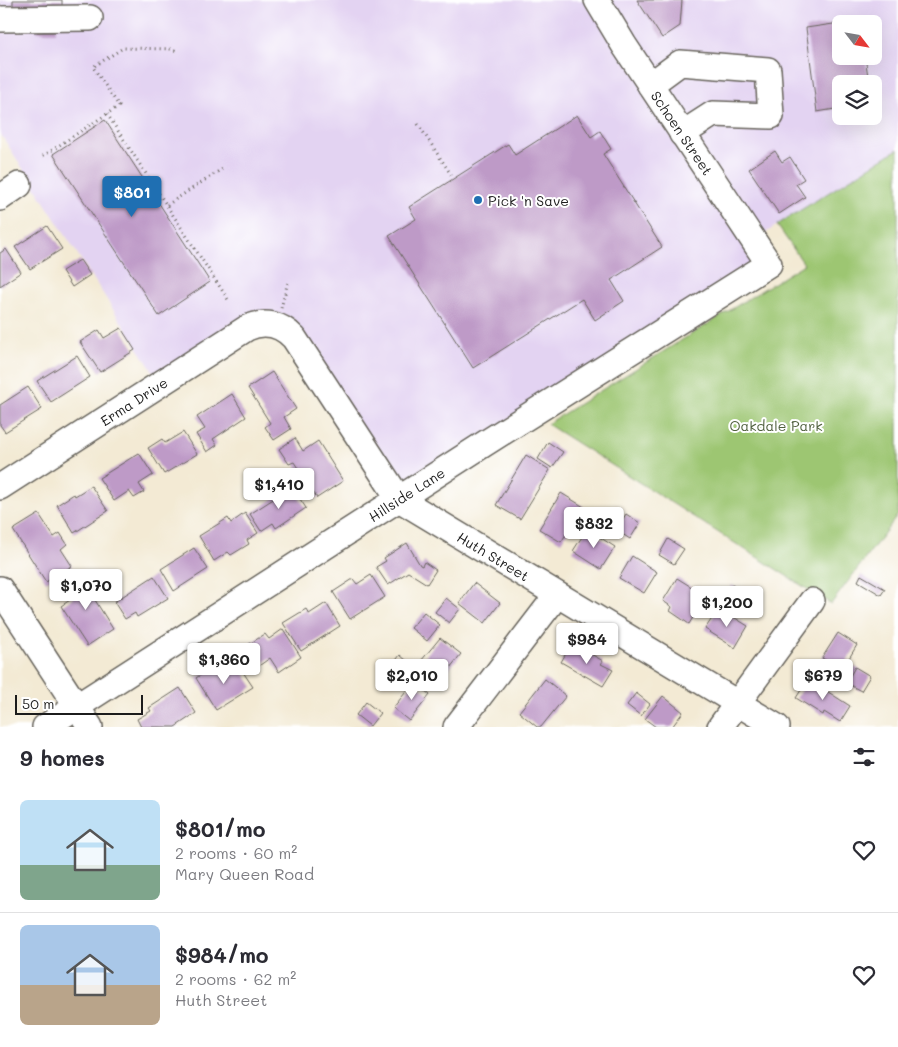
<!DOCTYPE html>
<meta charset="utf-8">
<style>
body{margin:0;font-family:Mali,sans-serif;background:#f2f2f3;color:#2b2b33;height:100vh;display:flex;flex-direction:column;font-size:19px;white-space:nowrap}
*{box-sizing:border-box;margin:0}
p{font-size:16px;color:#7c7c81}
.icon{flex:none;width:28px;height:28px;fill:none;stroke:currentColor;stroke-width:2;stroke-linecap:round;stroke-linejoin:round}
.map{position:relative;height:727px;overflow:hidden}
.sheet{display:flex;flex-direction:column;background:#fff;flex:1}
.sheet>*{flex:none}
.needle{width:32px;rotate:121deg}
.buttons{position:absolute;left:832px;top:15px;display:grid;gap:10px}
.buttons a{display:grid;place-items:center;width:50px;height:50px;border-radius:8px;background:#fff;box-shadow:0 5px 20px #0002;font-size:25px}
.scale{position:absolute;left:15px;bottom:12px;width:128px;box-sizing:border-box;padding-left:5px;border:2px solid #1c1c1c;border-top:0;font-size:14px;line-height:18px;white-space:nowrap;color:#1c1c1c;-webkit-text-stroke:4px #fff;paint-order:stroke}
.price{position:absolute;translate:-50% -42px;padding:0 11px;border-radius:5px;background:#fff;color:#222;font-size:16px;line-height:32px;filter:drop-shadow(0 1px 2px #0008)}
.price::after{content:'';position:absolute;left:50%;top:30px;width:15px;height:11px;margin-left:-8px;background:inherit;clip-path:polygon(0 0,100% 0,50% 100%)}
.price.selected{background:#1f6fb2;color:#fff}
ul{padding:0;list-style:none}
li{display:flex;align-items:center;gap:15px;height:125px;padding:0 20px}
li+li{border-top:1px solid #e1e1e2}
li span{display:grid;place-items:center;flex:none;width:140px;height:100px;border-radius:8px;color:#555}
li>.icon{margin-inline-start:auto}
span .icon{width:60px;height:60px;fill:#fffc;stroke-width:1}
li b{font-size:21px}
h2{display:flex;justify-content:space-between;align-items:center;height:60px;padding:0 20px;font-size:21px}
.map>svg:first-child{display:block}
.built{fill:#e3d3f2;fill-rule:evenodd}
.green{fill:#9dc672;stroke:#5c7147}
.building{fill:#be9ac7}
.lines{fill:none;stroke-linecap:round;stroke-linejoin:round}
.minor-casing{stroke:#67645c;stroke-width:28}
.path{stroke:#67645c;stroke-width:3;stroke-dasharray:1 4;stroke-linecap:butt}
.minor{stroke:#fff;stroke-width:25}
.poi-dot{fill:#1f6fb2;stroke:#fff;stroke-width:2}
.labels{text-anchor:middle;dominant-baseline:central;stroke-width:4;stroke-linejoin:round;paint-order:stroke}
.street-label{font-size:14px;fill:#1c1c1c;stroke:#fff}
.poi-label{font-size:14px;fill:#1c1c1c;stroke:#fff;text-anchor:start}
.park-label{font-size:14px;fill:#50603e;stroke:#fff}
</style>
<div class="map">
<svg width="898" height="727" viewBox="0 0 898 727">
<rect width="100%" height="100%" fill="#fff"/>
<filter id="ink" filterUnits="userSpaceOnUse"><feTurbulence type="fractalNoise" baseFrequency=".02" numOctaves="2"/><feDisplacementMap in="SourceGraphic" scale="10" xChannelSelector="R" yChannelSelector="G"/><feConvolveMatrix kernelMatrix="1 2 1 2 8 2 1 2 1" color-interpolation-filters="sRGB"/></filter>
<filter id="wash" filterUnits="userSpaceOnUse"><feTurbulence type="fractalNoise" baseFrequency=".0096" numOctaves="4" result="noise"/><feDisplacementMap in="SourceGraphic" scale="20" xChannelSelector="R" yChannelSelector="G"/><feGaussianBlur stdDeviation="1.12" result="paint"/><feColorMatrix in="noise" values="0 0 0 0 0 0 0 0 0 0 0 0 0 0 0 0 0 1.4 0 .05"/><feComposite in="paint" operator="in"/></filter>
<g filter="url(#wash)">
<rect width="100%" height="100%" fill="#f3ead4"/>
<path class="built" d="M0 0H898V149L754 240 769 264 399 499 277 325 161 384 0 133ZM841 24H874V56H841ZM841 84H874V116H841Z"/>
<path class="green" d="M898 149V515L831 604 547 424 804 264 777 225Z"/>
<g id="blocks">
<path class="building" d="M13 0H62V11H56V32H37L38 11H13Z
M637 0H682L680 26 662 38Z
M874 18 869 24H841V56H865L869 84H841V108L817 112 806 28Z
M577 115 591 137 600 131 611 149 603 154 662 247 611 280 624 301 595 320 582 299 473 368 389 236 416 219 409 207 508 144 515 155Z
M105 120 210 282 159 316 53 154Z
M775 151 782 162 790 157 804 179 796 184 805 197 779 214 749 169Z
M47 226 62 249 30 269 15 247Z
M6 249 21 272 0 286V253Z
M80 260 90 275 72 287 62 271Z
M121 328 135 350 100 372 80 342 99 330 104 338Z
M77 356 90 377 51 402 37 381Z
M272 372 296 409 284 417 291 429 274 440 265 427 270 423 248 388Z
M28 387 42 409 5 432 0 425V405Z
M232 394 246 417 213 439 217 445 207 452 196 434 205 429 197 417Z
M183 432 197 454 164 474 148 448 162 439 165 443Z
M295 438 303 451 318 441 343 481 317 498 294 462 289 464 279 449Z
M548 442 563 452 552 468 538 459Z
M139 453 153 475 139 484 144 492 134 498 129 491 114 501 99 478Z
M526 455 550 470 520 519 496 505Z
M91 486 108 511 74 533 57 505 74 494 75 496Z
M292 487 306 508 276 528 273 523 261 531 250 514Z
M561 493 584 507 561 542 539 529Z
M245 513 258 533 247 540 249 544 231 555 228 552 214 561 199 536 228 518 231 523Z
M39 514 54 537 60 533 67 544 61 549 72 566 46 582 13 530Z
M626 514 640 523 630 539 616 530Z
M587 529 615 547 601 569 573 551Z
M668 539 684 549 674 564 659 555Z
M407 543 420 565 422 566 424 562 436 570 427 584 408 572 388 585 376 567 386 561 384 558Z
M194 548 208 569 174 591 161 569Z
M632 556 657 572 644 593 619 578Z
M83 573 94 590 90 592 113 629 87 646 61 606 73 598 65 584Z
M371 575 385 597 350 619 333 592 353 579 357 584Z
M861 575 885 589 881 595 858 581Z
M154 576 168 598 137 617 135 613 125 619 114 602Z
M677 578 706 596 689 624 670 611 672 607 663 601Z
M474 583 500 603 485 623 459 603Z
M732 585 747 595 737 612 721 602Z
M446 598 460 609 449 623 435 612Z
M326 603 340 626 301 651 283 623 306 609 309 614Z
M719 608 748 626 735 648 705 629Z
M424 612 440 625 427 641 411 628Z
M283 629 301 657 279 672 270 658 253 670 240 650 265 634 269 639Z
M838 633 857 645 842 670 822 658Z
M440 638 461 654 442 678 421 661Z
M572 643 603 661 601 664 613 670 603 686 561 662Z
M400 655 414 667 406 679 391 667Z
M237 663 253 687 216 710 196 678 215 665 220 674Z
M855 667 870 676 861 691 846 683Z
M545 679 566 696 541 727H537L519 712Z
M808 679 850 706 840 722 824 712 823 715 796 698Z
M414 682 430 695 409 721 393 708Z
M180 688 196 713 175 727H141L137 719 151 711 149 708Z
M636 693 650 704 641 716 627 705Z
M663 696 683 712 672 727H656L645 719Z
M366 702 380 713 370 726 356 715Z"/>
</g>
</g>
<g filter="url(#ink)">
<use href="#blocks" fill-opacity="0" stroke="#67645c" stroke-width="1"/>
<g class="lines">
<g class="minor-casing">
<g id="minor">
<path d="M0 19 90 18"/>
<path d="M650 85 680 63 768 70 771 116 713 114 682 134"/>
<path d="M0 198 19 185"/>
<path id="s1" d="M0 487 247 328C265 320 281 324 294 338L399 499 777 727"/>
<path d="M0 589 90 727"/>
<path id="s2" d="M45 727 484 444 769 264 624 45 597 0"/>
<path d="M456 727 557 595"/>
<path d="M720 727 812 601"/>
</g>
</g>
<path class="path" d="M107 114 229 301
M418 124 452 176
M43 156 119 106 93 67 123 48 172 49 179 52
M167 205 222 169
M281 308 288 282"/>
<use href="#minor" class="minor"/>
</g>
</g>
<circle class="poi-dot" cx="478" cy="200" r="5"/>
<g class="labels">
<g class="street-label">
<text transform="translate(682 133) rotate(56)">Schoen Street</text>
<text stroke="none"><textPath href="#s1" startOffset="159">Erma Drive</textPath></text>
<text stroke="none"><textPath href="#s2" startOffset="430">Hillside Lane</textPath></text>
<text stroke="none"><textPath href="#s1" startOffset="648">Huth Street</textPath></text>
</g>
<g class="poi-label">
<text x="488" y="200">Pick 'n Save</text>
</g>
<g class="park-label">
<text x="776" y="425">Oakdale Park</text>
</g>
</g>
</svg>
<div class="buttons">
<a><svg class="needle" viewBox="-14 -14 28 28"><path d="M0-13l5 13h-10z" fill="#e53935"/><path d="M0 13l5-13h-10z" fill="#7c7c81"/></svg></a>
<a><svg class="icon" aria-label="layers" viewBox="0 0 24 24"><path d="M12 4l9 5-9 5-9-5zM3 14l9 5 9-5"/></svg></a>
</div>
<div class="scale">50 m</div>
<b class="price selected" style="left:132px;top:218px">$801</b>
<b class="price" style="left:279px;top:510px">$1,410</b>
<b class="price" style="left:594px;top:549px">$832</b>
<b class="price" style="left:86px;top:611px">$1,070</b>
<b class="price" style="left:727px;top:628px">$1,200</b>
<b class="price" style="left:587px;top:665px">$984</b>
<b class="price" style="left:224px;top:685px">$1,360</b>
<b class="price" style="left:412px;top:701px">$2,010</b>
<b class="price" style="left:823px;top:701px">$679</b>
</div>
<section class="sheet">
<h2>9 homes<svg class="icon" aria-label="filters" viewBox="0 0 24 24"><path d="M4 7h16M4 17h16"/><circle cx="9" cy="7" r="2"/><circle cx="15" cy="17" r="2"/></svg></h2>
<ul>
<li><span style="background:linear-gradient(#bfe0f5 65%,#7fa58c 0)"><svg class="icon" aria-label="home" viewBox="0 0 24 24"><path d="M3 11l9-7 9 7M6 9v11h12V9"/></svg></span><div><b>$801/mo</b><p>2 rooms · 60 m²</p><p>Mary Queen Road</p></div><svg class="icon" aria-label="heart" viewBox="0 0 24 24"><path d="M12 20l-8-8c-3-5 5-10 8-4 3-6 11-1 8 4z"/></svg></li>
<li><span style="background:linear-gradient(#a9c7e8 60%,#b9a48a 0)"><svg class="icon" aria-label="home" viewBox="0 0 24 24"><path d="M3 11l9-7 9 7M6 9v11h12V9"/></svg></span><div><b>$984/mo</b><p>2 rooms · 62 m²</p><p>Huth Street</p></div><svg class="icon" aria-label="heart" viewBox="0 0 24 24"><path d="M12 20l-8-8c-3-5 5-10 8-4 3-6 11-1 8 4z"/></svg></li>
</ul>
</section>
